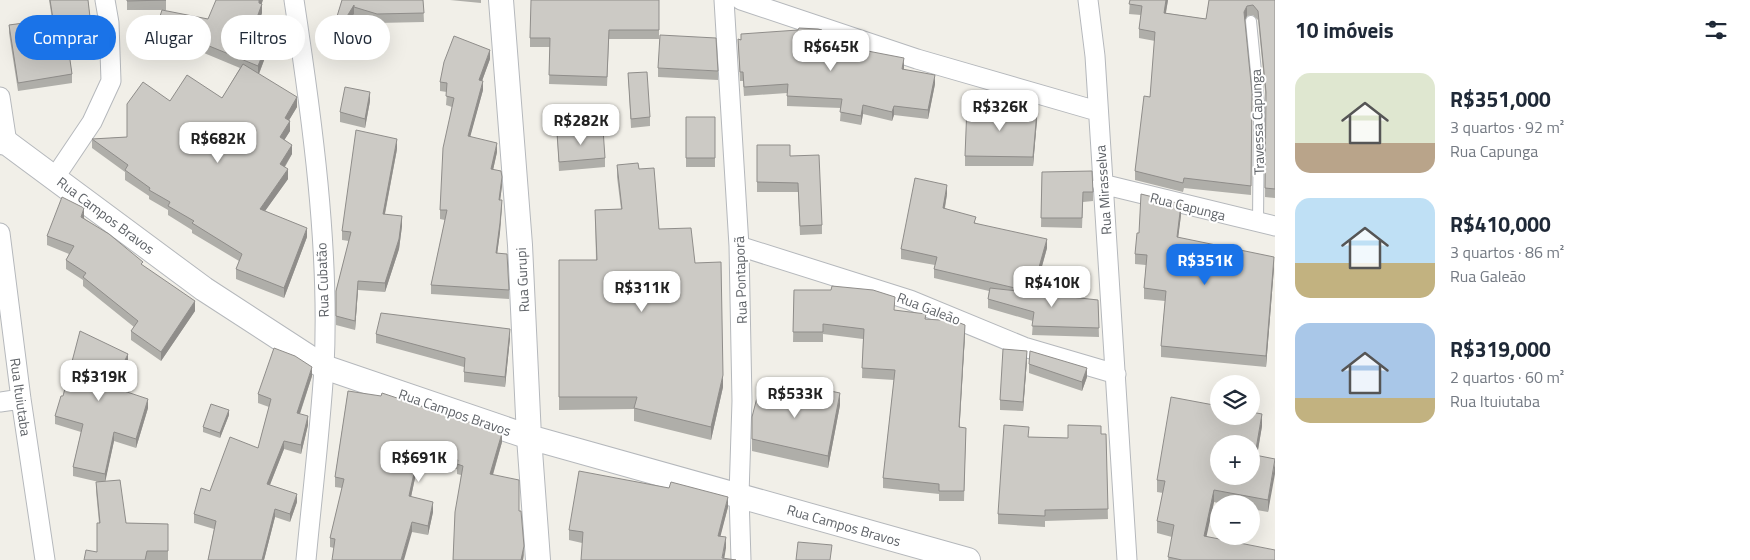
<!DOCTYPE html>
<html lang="pt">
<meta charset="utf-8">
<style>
body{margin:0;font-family:"Titillium Web",sans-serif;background:#f6f6f7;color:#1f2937;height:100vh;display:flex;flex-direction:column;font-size:19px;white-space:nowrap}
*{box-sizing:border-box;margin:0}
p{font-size:16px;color:#747a83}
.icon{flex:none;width:28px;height:28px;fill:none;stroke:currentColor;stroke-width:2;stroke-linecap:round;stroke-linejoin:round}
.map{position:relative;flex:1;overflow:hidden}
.drawer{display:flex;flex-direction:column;background:#fff;width:475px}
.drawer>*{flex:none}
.banner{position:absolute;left:15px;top:15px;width:475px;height:45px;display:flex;gap:10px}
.fabs{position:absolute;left:1210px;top:375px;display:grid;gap:10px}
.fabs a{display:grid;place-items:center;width:50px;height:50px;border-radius:50%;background:#fff;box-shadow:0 5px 20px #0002;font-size:25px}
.price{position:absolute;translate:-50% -42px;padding:0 11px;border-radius:10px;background:#fff;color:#222;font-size:16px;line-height:32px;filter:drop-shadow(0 1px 2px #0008)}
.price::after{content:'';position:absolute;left:50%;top:30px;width:15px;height:11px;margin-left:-8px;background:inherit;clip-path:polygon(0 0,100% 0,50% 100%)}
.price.on{background:#1a73e8;color:#fff}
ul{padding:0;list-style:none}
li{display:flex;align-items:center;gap:15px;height:125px;padding:0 20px}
li span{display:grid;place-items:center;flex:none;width:140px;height:100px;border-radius:15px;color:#555}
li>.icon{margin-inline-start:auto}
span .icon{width:60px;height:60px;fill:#fffc;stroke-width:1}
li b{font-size:21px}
h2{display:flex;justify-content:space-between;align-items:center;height:60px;padding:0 20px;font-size:21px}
.tag{padding:0 18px;border-radius:22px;background:#fff;box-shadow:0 5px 20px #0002;font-size:18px;line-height:45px}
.tag.on{background:#1a73e8;color:#fff}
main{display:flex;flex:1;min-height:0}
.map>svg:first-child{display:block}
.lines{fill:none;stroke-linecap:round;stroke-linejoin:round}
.service-casing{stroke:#b5b8bc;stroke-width:12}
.minor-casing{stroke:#b5b8bc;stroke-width:21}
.tertiary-casing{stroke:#b5b8bc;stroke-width:26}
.service{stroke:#fff;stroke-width:10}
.minor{stroke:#fff;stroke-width:19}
.tertiary{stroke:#fff;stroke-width:24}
.wall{fill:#afaea9}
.shaded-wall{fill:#8f8d8a}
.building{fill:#cccac5;stroke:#8f8d8a;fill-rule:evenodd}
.labels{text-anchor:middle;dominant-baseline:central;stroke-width:4;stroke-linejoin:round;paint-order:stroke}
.street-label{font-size:14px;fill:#5f6368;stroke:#fff}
</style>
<main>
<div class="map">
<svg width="1275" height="560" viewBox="0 0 1275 560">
<rect width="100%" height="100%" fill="#f1efe8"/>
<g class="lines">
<g class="service-casing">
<path id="service" d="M1251 21 1259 102 1258 223"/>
</g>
<g class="minor-casing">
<path id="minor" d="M294 0C312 118 330 249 324 368 320 432 312 496 306 560
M724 0 739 246 742 401 739 495 741 560
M741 0 917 59 1097 111
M1088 0 1095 56 1127 560
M0 97 7 143
M55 177 92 122 111 81 109 23 105 0
M1102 184 1275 226
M0 233 21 399 45 560
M739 246 910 300 1024 347 1116 374
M0 402 21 399"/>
</g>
<g class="tertiary-casing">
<path id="tertiary" d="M501 0 520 245 529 437 538 560
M0 142 7 143 204 289 324 367 529 437 968 560"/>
</g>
<use href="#service" class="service"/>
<use href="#minor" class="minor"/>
<use href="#tertiary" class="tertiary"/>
</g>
<path class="wall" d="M49 0H88L93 43V51L69 54 72 74V83L18 91 9 33V25L52 19Z
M127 0H166V10H127Z
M342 0H423L424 22 377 23 354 15V14L341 35 335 32V23Z
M450 0H481V3Z
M659 0V39H609L607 86 549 84 550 47H530V38Z
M1130 0H1168L1166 13 1206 19 1209 0H1275V198L1265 197 1266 101 1258 20 1253 15 1247 16 1245 20 1252 93 1251 195 1184 188 1183 192 1135 180V171L1150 97 1155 41 1139 38V29L1141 15 1129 14Z
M261 4 262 13 252 40 266 55 259 74 297 107 289 120 290 131 284 140 292 154 285 167 288 179 265 211 307 237 284 298 236 279V269L239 261 192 233V230L168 215V210L149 199V196L125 180V172L92 148V139L127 137 170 101 222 98 240 68 192 48 191 55 153 48V38Z
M738 39 822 42 904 68V69L935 84 928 119 894 115 892 121 863 114 861 125 840 121 841 108 787 106V93L744 96 743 81H740Z
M490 59 482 81 483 90 470 136 497 152 493 170 502 186 500 200 502 209 500 232 497 254 509 290V299L431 294V285L445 220 440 219V210L452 107 446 105 447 92 440 91V82Z
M658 68 718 71V80L658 77Z
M628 73 650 117V126L631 128Z
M370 101 365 128 340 122V112Z
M686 117H715V167H686Z
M1037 120 1033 166H965V156Z
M557 133 605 158V167L559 171Z
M757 145 790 156 822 225V234L800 235 798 192H757Z
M397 149 385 214 402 226 399 249 385 292 358 290 355 330 336 325V291L349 241 342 240V231Z
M617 165 639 169 659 229 695 263 723 387 711 440 634 421V409L559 410V260H596L595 210 621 209 617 177Z
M1042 172 1093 192V201L1083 202 1082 228 1041 227Z
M947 194 945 208 976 223 1047 248 1035 293 1098 300 1099 337 1032 335 1033 321 988 308V299L989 291 934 278V269L935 265 901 259V249Z
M1181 215 1178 237 1274 268 1266 367 1161 357V346L1165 301 1144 299V288L1146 265 1135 264V254L1139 233Z
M84 218 143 266 195 311 161 361 131 340V331L134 327 83 286V280L66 269V260L69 254 47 245V236Z
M794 290 894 310 926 319 965 335 959 427 966 428 964 501H939V494L883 488V478L894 380 862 378 863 339 823 334V342H793Z
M376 334 510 338 505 387 464 382V367L376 343Z
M1027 360 1023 411 1000 410V400Z
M128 363 116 388 148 408 136 448 114 441 105 481 126 523 168 524V560H84L97 552 99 523 96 491V482H99L73 476V467L81 432 55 424V416L63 396Z
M1029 364 1087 377 1082 391 1029 373Z
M312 376 300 414 308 425 301 454 284 449 270 485 297 502 290 522 275 517 264 560H208L214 529 194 523V514L210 491 258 448 269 407 258 403V394Z
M348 391 502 442 493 475 519 511 524 555 523 560H453L461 475 457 474V469L443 467V470L418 464 411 497 433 512 428 535 412 532 334 548 330 547V538L342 488 335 487V477Z
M840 405 828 468 752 451V417Z
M229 415 220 438 203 432V427Z
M1262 426 1257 456 1275 459 1268 512 1251 509V504H1221L1214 502 1206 536 1275 560H1168L1172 537 1157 533V521L1163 493 1157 492V480Z
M1101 434H1106L1108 519 1045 521V527L998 524V514L1029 437 1068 438Z
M728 507 720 536 726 548 582 543 569 540V530Z"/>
<path class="shaded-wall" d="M259 0H263L259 12Z
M1166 0H1168L1164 22V13Z
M262 4V13L249 48V39Z
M354 5V14L341 35V26Z
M1247 6V16L1244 22V12Z
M192 39V48L191 55V46Z
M266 46V55L258 76V66Z
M490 50V59L479 89V80Z
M904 58V68L902 78V69Z
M935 75V84L928 119V110Z
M483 81V90L468 145V136Z
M370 92V101L365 128V119Z
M297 97V107L285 127V118Z
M863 105V114L861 125V116Z
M894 106V115L892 121V112Z
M1037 111V120L1033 166V157Z
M290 121V131L280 147V137Z
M397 139V149L383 223V214Z
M497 143V152L491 179V169Z
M292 145V154L280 174V164Z
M288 169V179L260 218V209Z
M502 177V186L499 209V200Z
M947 185V194L943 217V208Z
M502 200 500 232 496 263V253Z
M1181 204V215L1177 247V237Z
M84 208V218L81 226V217Z
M402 216V226L399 249 385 292V283Z
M307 228V237L284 298V288Z
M1047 239V248L1032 301V292Z
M1274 257V268L1266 367V356Z
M358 281V290L355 330V321Z
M195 301V311L161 361V352Z
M965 325V335L959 437V427Z
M510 329V338L505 387V377Z
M1027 351V360L1023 411V402Z
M128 354V363L112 396V387Z
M312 367V376L297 422V413Z
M1087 368V377L1082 391V382Z
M723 375V387L711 440V427Z
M840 393V405L828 468V456Z
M148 399V408L136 448V439Z
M229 410V415L220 438V433Z
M1262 414V426L1255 467V455Z
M308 416V425L301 454V445Z
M114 432V441L105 483V474Z
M502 433V442L490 484V474Z
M284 441V449L267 492V484Z
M418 455V464L409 506V496Z
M1275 462V474L1268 512V500Z
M1214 490V502L1204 548V536Z
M297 494V502L290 522V514Z
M728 497V507L718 546V536Z
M433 502V512L428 535V526Z
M275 509V517L264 560H262Z
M412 522V532L404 560H401Z
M726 537V548L724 560H722Z
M524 546 523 560H521Z"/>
<path class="building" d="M50 0H88L93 43 68 46 72 74 18 83 9 25 53 19Z
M127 0H166L127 1Z
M216 0H259V3L262 4 249 39 266 46 258 66 192 39 191 46 153 38 162 10 208 19Z
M342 0H423L424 13 377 14 354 7V5L341 26 335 23Z
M531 0H659V30H609L607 77 549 75 550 38H530Z
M1130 0H1166L1164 13 1206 19 1209 0H1275V189L1265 188 1266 92 1258 11 1253 5 1247 6 1244 12 1252 93 1251 186 1184 178 1183 183 1135 171 1144 96 1150 97 1155 32 1139 29 1142 6 1129 4Z
M799 28 818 29 822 30 821 42 904 58 902 69 935 75 928 110 894 106 892 112 863 105 861 116 840 112 842 99 787 96 788 84 744 87 743 72H740L738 39 741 40V34L798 30Z
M660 35 716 38 718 71 658 68Z
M454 36 490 50 479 80 483 81 468 136 497 143 491 169 501 171 502 177 499 200H502L500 223 496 253 507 254 509 290 431 285 447 210H440L443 148 454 98 446 96 447 83 440 82 444 62Z
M243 64 297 97 285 118 290 121 280 137 292 145 280 164 288 169 260 209 307 228 284 288 236 269 242 254 192 223 194 221 168 206 170 202 149 190 150 188 125 170 128 165 92 139 127 137V104L143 82 170 101 187 75 222 98Z
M647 72 650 117 631 119 628 73Z
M345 87 370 92 365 119 340 112Z
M967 106 1037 111 1033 157 965 156Z
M686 117H715V158H686Z
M603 129 605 158 559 162 557 133Z
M356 130 397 139 383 214 402 216 399 239 385 283 358 281 355 321 336 316V291L351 232 342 231Z
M757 145H790V156L819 155 822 225 800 226 798 183 757 182Z
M638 163 639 169 654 168 659 229 691 228 695 263 721 262 723 375 711 427 634 408 637 397H559V260H597L595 210 622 209 617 165Z
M1092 171 1093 192H1083L1082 218H1041L1042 172Z
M915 178 947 185 943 208 976 217 974 223 1047 239 1032 292 934 269 937 257 901 249Z
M1141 194 1181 204 1177 237 1274 257 1266 356 1161 346 1166 291 1144 288 1147 255 1135 254 1137 233H1139Z
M62 197 84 208 81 217 109 234 143 262 141 264 195 301 161 352 131 331 138 321 83 277 86 273 66 260 74 246 47 236Z
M832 286 873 290 895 297 894 310 926 314 925 319 955 321 965 325 959 427 966 428 964 491H939V484L883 478 895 370 862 368 864 329 823 324V332H793L794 290H831Z
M990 288 1098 300 1099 328 1032 326 1034 312 988 299Z
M381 313 510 329 505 377 464 372 465 358 376 334Z
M80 331 128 354 112 387 148 399 136 439 114 432 105 474 73 467 83 424 55 416 61 396H63Z
M274 348 295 356 312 367 297 413 308 416 301 445 284 441 267 484 297 494 290 514 275 509 262 560H208L216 521 194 514 201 488 210 491 230 437 258 448 271 399 258 394Z
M1003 349 1027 351 1023 402 1000 400Z
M1030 351 1087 368 1082 382 1029 364Z
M761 382 819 397 821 389 840 393 828 456 752 439V417Z
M348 391 381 396 382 393 502 433 490 474 519 480V511H521L524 546 521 560H453L455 512 463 466 457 464 458 460 443 458V461L418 455 409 496 433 502 428 526 412 522 401 560H332L335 539 330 538 344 479 335 477Z
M1171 397 1219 406V416H1251V412L1262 414 1255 455 1275 459 1268 500 1214 490 1204 536 1275 550V560H1182L1168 557 1174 525 1157 521 1165 481 1157 480ZM1219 444H1251V476H1219Z
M211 404 229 410 220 433 203 427Z
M1004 425 1029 427 1028 437 1068 438V425L1101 426V434H1106L1108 509 1045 510V516L998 514Z
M579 471 669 488 671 482 728 497 718 536 726 537 722 558 736 560H581L583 532 569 530Z
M120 480 126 523 168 524V551H147L145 560H84L86 550 97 552V523H100L96 482Z
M798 542 832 545 830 560H796Z"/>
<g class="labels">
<g class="street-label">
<text transform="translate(1257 122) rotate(-92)">Travessa Capunga</text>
<text transform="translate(1103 190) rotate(-94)">Rua Mirasselva</text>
<text transform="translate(1188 206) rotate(14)">Rua Capunga</text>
<text transform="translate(106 215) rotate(37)">Rua Campos Bravos</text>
<text transform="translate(322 280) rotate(-92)">Rua Cubatão</text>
<text transform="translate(522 280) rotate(-93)">Rua Gurupi</text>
<text transform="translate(740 280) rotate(-92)">Rua Pontaporã</text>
<text transform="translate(929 308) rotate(21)">Rua Galeão</text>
<text transform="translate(21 397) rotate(82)">Rua Ituiutaba</text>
<text transform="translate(455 412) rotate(19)">Rua Campos Bravos</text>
<text transform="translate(844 525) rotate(16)">Rua Campos Bravos</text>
</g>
</g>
</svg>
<div class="fabs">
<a><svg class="icon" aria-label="layers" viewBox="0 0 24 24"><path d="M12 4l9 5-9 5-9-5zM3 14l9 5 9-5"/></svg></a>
<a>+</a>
<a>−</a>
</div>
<b class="price" style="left:831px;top:72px">R$645K</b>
<b class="price" style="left:1000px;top:132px">R$326K</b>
<b class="price" style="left:581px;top:146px">R$282K</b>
<b class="price" style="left:218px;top:164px">R$682K</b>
<b class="price on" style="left:1205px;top:286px">R$351K</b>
<b class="price" style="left:1052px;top:308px">R$410K</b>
<b class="price" style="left:642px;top:313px">R$311K</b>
<b class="price" style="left:99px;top:402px">R$319K</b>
<b class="price" style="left:795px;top:419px">R$533K</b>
<b class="price" style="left:419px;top:483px">R$691K</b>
<div class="banner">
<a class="tag on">Comprar</a>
<a class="tag">Alugar</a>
<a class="tag">Filtros</a>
<a class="tag">Novo</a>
</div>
</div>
<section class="drawer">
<h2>10 imóveis<svg class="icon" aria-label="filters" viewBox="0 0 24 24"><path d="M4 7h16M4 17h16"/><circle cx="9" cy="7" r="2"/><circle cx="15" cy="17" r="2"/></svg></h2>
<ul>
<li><span style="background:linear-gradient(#dfe7d0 70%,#b9a48a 0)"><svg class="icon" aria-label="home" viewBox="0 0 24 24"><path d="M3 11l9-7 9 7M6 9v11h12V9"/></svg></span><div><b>R$351,000</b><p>3 quartos · 92 m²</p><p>Rua Capunga</p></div></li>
<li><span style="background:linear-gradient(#bfe0f5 65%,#c2b280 0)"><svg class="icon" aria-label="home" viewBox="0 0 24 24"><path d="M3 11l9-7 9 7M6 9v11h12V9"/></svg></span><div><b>R$410,000</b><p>3 quartos · 86 m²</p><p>Rua Galeão</p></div></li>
<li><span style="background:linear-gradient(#a9c7e8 75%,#c2b280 0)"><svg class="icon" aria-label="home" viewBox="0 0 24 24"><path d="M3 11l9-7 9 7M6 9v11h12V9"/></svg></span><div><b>R$319,000</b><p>2 quartos · 60 m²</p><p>Rua Ituiutaba</p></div></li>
</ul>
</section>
</main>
